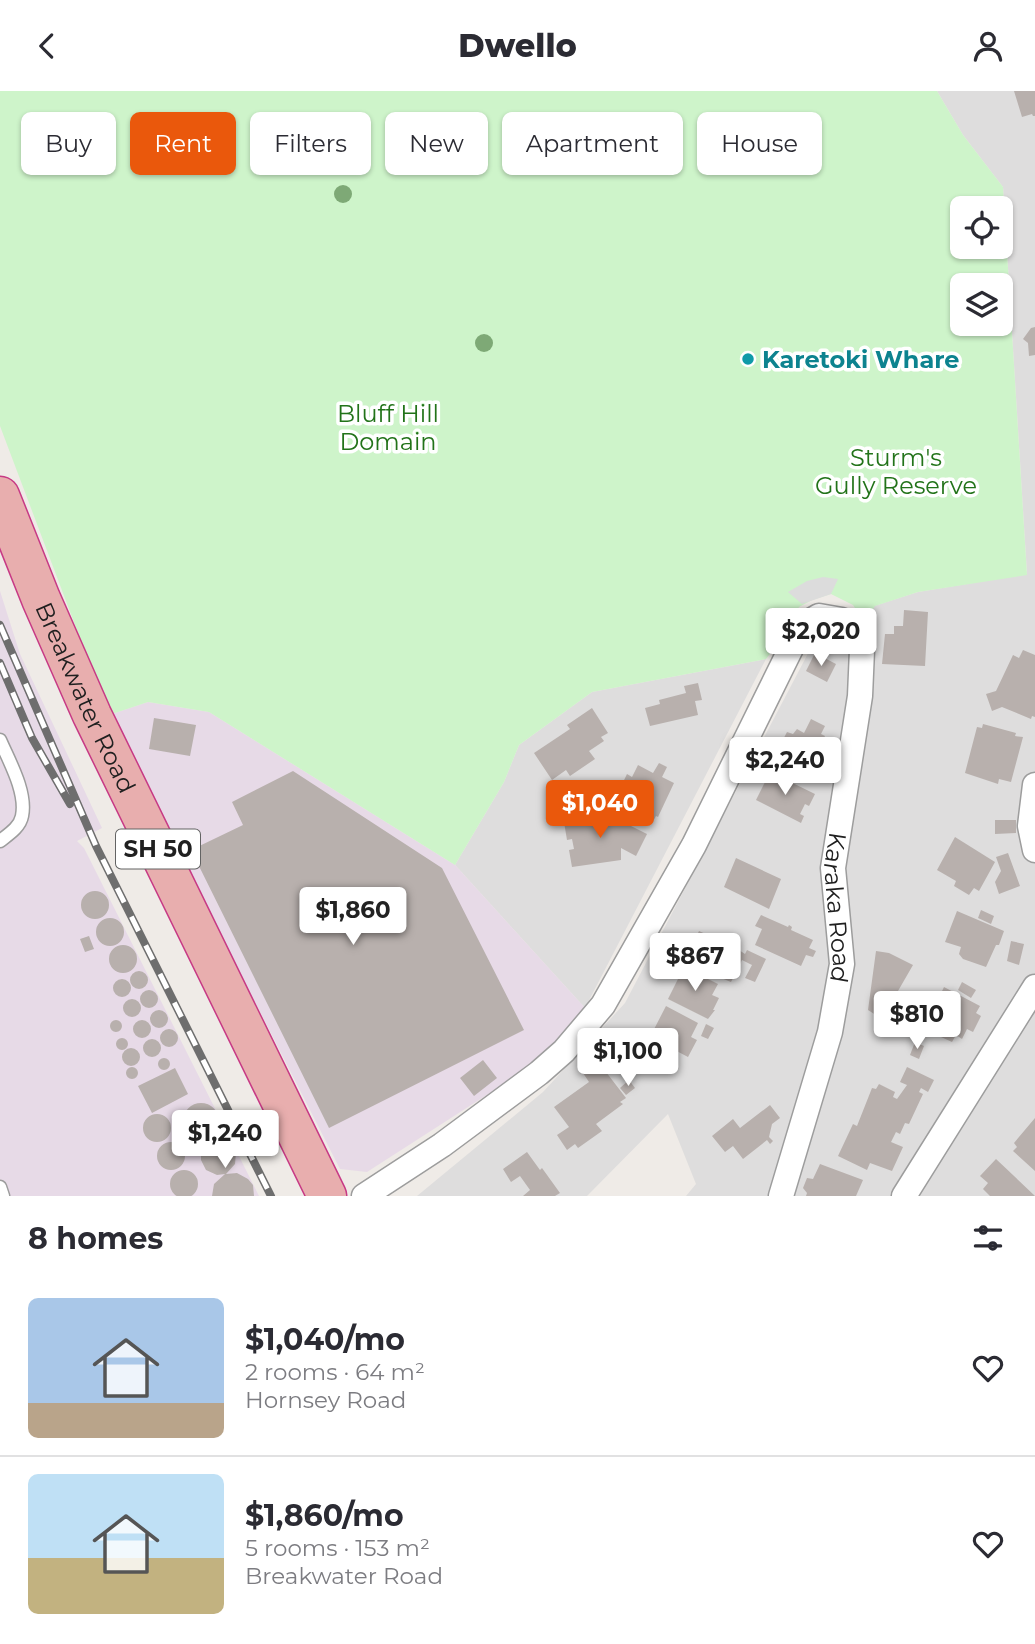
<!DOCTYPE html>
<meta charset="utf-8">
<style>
body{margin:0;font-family:Montserrat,sans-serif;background:#f2f2f3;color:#2b2b33;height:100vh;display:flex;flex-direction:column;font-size:26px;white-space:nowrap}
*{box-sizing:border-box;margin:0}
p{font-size:23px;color:#7c7c81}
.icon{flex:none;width:38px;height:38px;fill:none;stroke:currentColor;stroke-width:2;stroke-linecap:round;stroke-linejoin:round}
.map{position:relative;height:1105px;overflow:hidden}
.sheet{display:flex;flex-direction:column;background:#fff;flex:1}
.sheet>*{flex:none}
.hud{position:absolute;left:21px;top:21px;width:994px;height:63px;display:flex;gap:14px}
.tools{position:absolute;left:950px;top:105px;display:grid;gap:14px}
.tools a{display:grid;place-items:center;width:63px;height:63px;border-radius:10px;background:#fff;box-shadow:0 2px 5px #0004;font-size:35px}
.price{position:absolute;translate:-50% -60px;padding:0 16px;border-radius:7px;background:#fff;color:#222;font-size:23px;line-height:46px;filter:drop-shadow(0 2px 4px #0008)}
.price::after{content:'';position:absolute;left:50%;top:42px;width:21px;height:16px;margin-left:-10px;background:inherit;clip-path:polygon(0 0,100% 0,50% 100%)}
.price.current{background:#ea580c;color:#fff}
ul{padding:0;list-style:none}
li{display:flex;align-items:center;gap:21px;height:175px;padding:0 28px}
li+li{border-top:2px solid #e1e1e2}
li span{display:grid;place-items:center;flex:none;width:196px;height:140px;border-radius:10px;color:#555}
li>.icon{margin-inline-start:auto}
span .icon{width:84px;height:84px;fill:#fffc;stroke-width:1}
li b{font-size:30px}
h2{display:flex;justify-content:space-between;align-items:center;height:84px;padding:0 28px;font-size:30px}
.pill{padding:0 24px;border-radius:10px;background:#fff;box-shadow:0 2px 5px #0004;font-size:24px;line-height:63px}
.pill.current{background:#ea580c;color:#fff}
header{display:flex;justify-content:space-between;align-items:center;height:91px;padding:0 28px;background:#fff;font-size:32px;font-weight:800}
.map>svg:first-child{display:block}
.residential{fill:#dedddd}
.industrial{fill:#e7dae7}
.park{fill:#cef4ca;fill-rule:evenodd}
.parking{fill:#dcdcdc}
.building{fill:#b8b0ad}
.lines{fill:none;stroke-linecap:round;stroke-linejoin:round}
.service-casing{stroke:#9d9d9d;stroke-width:15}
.minor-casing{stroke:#9d9d9d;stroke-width:27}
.trunk-casing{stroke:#c73a85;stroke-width:41}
.service{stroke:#fff;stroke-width:12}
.minor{stroke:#fff;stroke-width:24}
.trunk{stroke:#e8aeae;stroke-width:38}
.rail-casing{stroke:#6e6e6e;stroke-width:8}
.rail{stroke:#fff;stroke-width:5;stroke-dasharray:16;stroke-linecap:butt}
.tree{fill:#7ea976}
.culture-dot{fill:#0f9aa8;stroke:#fff;stroke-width:2.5}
.labels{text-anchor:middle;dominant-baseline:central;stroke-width:7;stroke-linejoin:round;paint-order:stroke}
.shield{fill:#fff;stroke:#636363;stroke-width:2}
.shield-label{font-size:23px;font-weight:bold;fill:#202020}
.culture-label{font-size:24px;font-weight:bold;fill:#0d838f;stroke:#fff;text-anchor:start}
.park-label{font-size:24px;fill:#227319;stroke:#fff}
.street-label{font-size:24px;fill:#202020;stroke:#fff}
</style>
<header><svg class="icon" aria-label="back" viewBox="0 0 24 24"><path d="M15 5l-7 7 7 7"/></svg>Dwello<svg class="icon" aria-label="person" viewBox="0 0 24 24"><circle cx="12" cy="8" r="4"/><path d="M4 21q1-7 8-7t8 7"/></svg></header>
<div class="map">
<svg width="1035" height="1105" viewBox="0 0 1035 1105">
<rect width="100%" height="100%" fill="#efebe7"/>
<path class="residential" d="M937 0H1035V1105H686L696 1093 668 1023 587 1105H417L543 1001 625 912 815 549 827 539 864 531 874 515 918 501 1027 483 1003 96 963 44Z
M766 568 585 917 455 774 504 691 519 654 592 601Z"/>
<path class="industrial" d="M0 500 20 563 102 737 77 750 84 757 259 1105H0Z
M148 611 209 621 455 774 585 917 538 971 367 1081 340 1078 109 624Z"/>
<path class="park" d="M0 0H937L963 44 1003 96 1027 484 918 501 875 515 864 531 853 514 831 503 812 509 799 516 779 551 766 568 592 601 519 654 504 691 455 774 209 621 148 611 109 624 0 335ZM962 117H1001V156H962ZM962 194H1001V233H962Z"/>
<path class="parking" d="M823 486 838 488 831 503 802 513 788 501 807 490Z"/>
<path class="building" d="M1014 0H1035V25H1033L1032 23 1022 26Z
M1035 236V264L1029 265 1028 252 1023 248 1031 237Z
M904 519 928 521 925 575 882 573 885 543H894V535H903Z
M1023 559 1035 564V626L1032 625 1031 628 1002 616 992 620 986 603 996 600 1013 564 1019 567Z
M815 562 836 573 827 591 806 580Z
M698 592 702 609 695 610 698 624 650 635 645 617 660 613 659 609 686 602 684 595Z
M592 617 608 642 601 646 604 650 589 660 595 668 570 685 566 679 552 689 534 662 570 638 567 634Z
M154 627 196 634 190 665 149 658Z
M811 628 825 635 821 643 825 645 818 659 826 663 814 690 778 672 777 667 774 666 787 641 793 643 797 638 804 642Z
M983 633 1016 642 1015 645 1023 646 1011 691 999 688 998 693 965 682 977 636 982 637Z
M659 672 667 676 662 686 674 692 658 726 656 725 652 732 632 722 629 724 611 716 627 683 632 686 638 674 653 682Z
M293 680 442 777 524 939 329 1037 191 759 243 734 232 711Z
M770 681 815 703 809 715 805 713 800 723 804 725 801 732 756 709Z
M592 720 593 726 609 734 611 730 622 735 623 731 647 743 636 765 621 757V769L572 776 569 759 574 758 572 748 567 749 563 725Z
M995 729H1016V742L995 743Z
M955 746 995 771 979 800 974 797 969 804 954 795 956 790 937 779Z
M1008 762 1020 795 999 803 995 791 1001 780 996 766Z
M736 767 781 788 769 818 724 796Z
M81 814a14 14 0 1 1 28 0a14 14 0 1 1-28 0Z
M981 819 994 825 991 833 978 827Z
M957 820 1004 840 999 854H996L986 876 963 868 959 863 961 856 945 851Z
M761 824 788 836 789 834 792 836 791 839 813 849 809 857 816 860 813 866 806 864 801 875 755 854 762 838 755 835Z
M96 841a14 14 0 1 1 28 0a14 14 0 1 1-28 0Z
M699 840 736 857 745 863 747 859 766 868 755 891 745 887 752 874 742 869 731 891 684 872Z
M89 845 94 858 85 861 80 848Z
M1011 850 1024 853 1019 874 1007 870Z
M109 868a14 14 0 1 1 28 0a14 14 0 1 1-28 0Z
M876 860 889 862 913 874 898 900 901 902 896 911 892 908 882 928 868 919Z
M684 876 718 893 712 904 719 907 713 919H715L708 928 668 908Z
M130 889a9 9 0 1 1 18 0a9 9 0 1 1-18 0Z
M113 897a9 9 0 1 1 18 0a9 9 0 1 1-18 0Z
M962 891 976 899 971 907 958 899Z
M944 896 980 915 976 922 981 925 973 941 967 938 962 948 956 944 952 951 930 941 935 931 929 927Z
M140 908a9 9 0 1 1 18 0a9 9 0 1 1-18 0Z
M123 917a9 9 0 1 1 18 0a9 9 0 1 1-18 0Z
M666 915 698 932 691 946 697 949 688 966 650 946Z
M150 928a9 9 0 1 1 18 0a9 9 0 1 1-18 0Z
M110 935a6 6 0 1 1 12 0a6 6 0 1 1-12 0Z
M133 938a9 9 0 1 1 18 0a9 9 0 1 1-18 0Z
M706 933 714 937 708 948 701 945Z
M160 947a9 9 0 1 1 18 0a9 9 0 1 1-18 0Z
M116 953a6 6 0 1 1 12 0a6 6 0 1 1-12 0Z
M143 957a9 9 0 1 1 18 0a9 9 0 1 1-18 0Z
M915 951 924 955 919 968 910 964Z
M122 966a9 9 0 1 1 18 0a9 9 0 1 1-18 0Z
M599 966 608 979 606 981 626 1007 620 1011 623 1013 596 1033 602 1040 578 1057 575 1053 567 1059 557 1044 569 1036 554 1016 589 991 581 979Z
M158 973a6 6 0 1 1 12 0a6 6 0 1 1-12 0Z
M483 969 497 987 474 1005 460 987Z
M126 982a6 6 0 1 1 12 0a6 6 0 1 1-12 0Z
M907 976 934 989 928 1001 921 997 919 1001 923 1003 909 1033 905 1032 900 1043 896 1041 891 1051 903 1056 892 1080 870 1072 867 1079 838 1065 853 1033 857 1035 872 997 876 998 879 993 895 1001 893 1006 897 1008 907 994 900 991Z
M175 977 188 1003 152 1022 138 995Z
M629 989 635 997 626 1004 620 997Z
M183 1030a18 18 0 1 1 36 0a18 18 0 1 1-36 0Z
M770 1014 780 1027 772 1033 769 1046 773 1050 770 1053 767 1049 743 1068 733 1055 725 1061 712 1045 733 1028 740 1037Z
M143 1037a14 14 0 1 1 28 0a14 14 0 1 1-28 0Z
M1035 1027V1080L1013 1060 1017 1056 1014 1052Z
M218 1048 229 1051 236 1061 235 1073 226 1083 237 1082 248 1088 253 1094 254 1105H212L214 1093 225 1083 217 1084 206 1079 201 1069V1063L207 1053Z
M157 1065a14 14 0 1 1 28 0a14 14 0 1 1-28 0Z
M527 1061 540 1079 542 1077 560 1102 555 1105H523L530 1099 520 1085 511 1091 503 1078Z
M996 1068 1035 1105H990L983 1098 988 1092 980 1085Z
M820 1073 863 1089 856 1105H806L807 1102 803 1097 807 1087 813 1088Z
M170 1093a14 14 0 1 1 28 0a14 14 0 1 1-28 0Z"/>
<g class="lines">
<g class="service-casing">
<path id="service" d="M0 649C9 670 27 701 22 725 20 736 9 743 0 750
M0 1096 3 1105"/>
</g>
<g class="minor-casing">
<g id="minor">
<path d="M1035 694 1030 735 1035 759"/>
<path id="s1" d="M364 1105 442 1054 539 982 564 960 603 914 694 754 802 535 819 525 842 529 856 542 862 559 860 605 833 777 842 873 830 941 781 1105"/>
<path d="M904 1105 1035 896"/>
</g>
</g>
<g class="trunk-casing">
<g id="trunk">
<path id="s2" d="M0 405 41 508 92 624 327 1105"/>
</g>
</g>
<use href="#service" class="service"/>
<use href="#minor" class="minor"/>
<use href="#trunk" class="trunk"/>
<g class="rail-casing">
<path id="rail" d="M0 534 96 755 271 1105
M0 572 32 647 70 713"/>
</g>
<use href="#rail" class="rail"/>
</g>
<g class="tree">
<circle cx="343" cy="103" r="9"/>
<circle cx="484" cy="252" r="9"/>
</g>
<circle class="culture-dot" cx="748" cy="268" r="7"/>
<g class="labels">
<rect class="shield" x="116" y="738.5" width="84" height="39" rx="5"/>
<g class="shield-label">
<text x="158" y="758">SH 50</text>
</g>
<g class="culture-label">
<text x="762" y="268">Karetoki Whare</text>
</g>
<g class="park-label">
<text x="388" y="322">Bluff Hill<tspan x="388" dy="28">Domain</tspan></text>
<text x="896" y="366">Sturm's<tspan x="896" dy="28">Gully Reserve</tspan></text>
</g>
<g class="street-label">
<text stroke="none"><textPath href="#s2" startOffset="219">Breakwater Road</textPath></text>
<text stroke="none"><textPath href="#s1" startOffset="1076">Karaka Road</textPath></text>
</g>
</g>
</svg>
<div class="tools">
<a><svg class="icon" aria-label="locate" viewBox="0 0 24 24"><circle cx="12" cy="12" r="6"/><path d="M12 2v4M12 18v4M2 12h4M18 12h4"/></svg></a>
<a><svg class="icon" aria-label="layers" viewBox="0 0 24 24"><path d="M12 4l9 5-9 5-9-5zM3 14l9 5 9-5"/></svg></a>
</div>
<b class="price" style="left:821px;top:577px">$2,020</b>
<b class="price" style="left:785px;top:706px">$2,240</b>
<b class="price current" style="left:600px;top:749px">$1,040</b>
<b class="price" style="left:353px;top:856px">$1,860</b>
<b class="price" style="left:695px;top:902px">$867</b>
<b class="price" style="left:917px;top:960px">$810</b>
<b class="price" style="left:628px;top:997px">$1,100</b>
<b class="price" style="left:225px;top:1079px">$1,240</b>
<div class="hud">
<a class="pill">Buy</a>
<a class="pill current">Rent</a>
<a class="pill">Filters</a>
<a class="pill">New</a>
<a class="pill">Apartment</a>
<a class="pill">House</a>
</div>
</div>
<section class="sheet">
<h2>8 homes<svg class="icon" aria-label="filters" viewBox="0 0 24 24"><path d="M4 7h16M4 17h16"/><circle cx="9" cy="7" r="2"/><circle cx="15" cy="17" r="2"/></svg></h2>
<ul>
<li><span style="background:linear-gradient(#a9c7e8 75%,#b9a48a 0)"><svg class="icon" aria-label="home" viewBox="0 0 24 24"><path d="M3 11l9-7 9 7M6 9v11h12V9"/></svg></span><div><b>$1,040/mo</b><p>2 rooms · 64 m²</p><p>Hornsey Road</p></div><svg class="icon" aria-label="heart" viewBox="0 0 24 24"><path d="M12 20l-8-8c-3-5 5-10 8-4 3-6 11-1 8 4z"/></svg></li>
<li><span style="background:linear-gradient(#bfe0f5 60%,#c2b280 0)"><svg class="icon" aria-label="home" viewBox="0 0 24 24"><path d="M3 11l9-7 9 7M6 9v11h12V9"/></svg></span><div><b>$1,860/mo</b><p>5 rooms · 153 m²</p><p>Breakwater Road</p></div><svg class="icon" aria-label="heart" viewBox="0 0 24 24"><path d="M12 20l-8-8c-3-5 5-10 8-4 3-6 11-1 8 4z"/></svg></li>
</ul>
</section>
